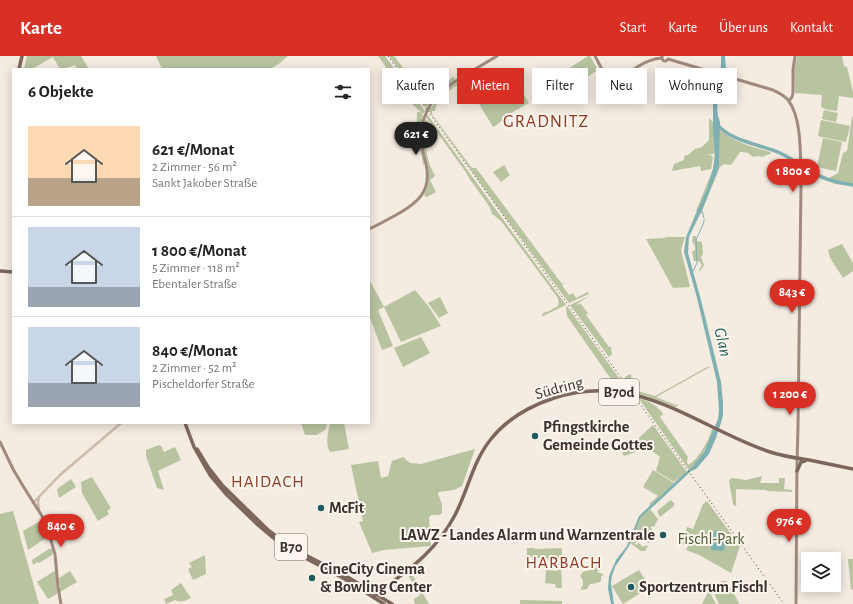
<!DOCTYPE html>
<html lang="de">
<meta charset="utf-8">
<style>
body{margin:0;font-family:"Alegreya Sans",sans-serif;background:#f2f2f2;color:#222;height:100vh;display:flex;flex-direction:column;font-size:15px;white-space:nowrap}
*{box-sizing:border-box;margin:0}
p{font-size:13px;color:#767676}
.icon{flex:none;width:22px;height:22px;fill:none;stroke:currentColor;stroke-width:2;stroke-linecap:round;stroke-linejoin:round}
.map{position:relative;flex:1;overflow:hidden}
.drawer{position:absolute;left:12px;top:12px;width:358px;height:356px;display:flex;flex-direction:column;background:#fff;border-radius:0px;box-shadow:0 2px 10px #0003}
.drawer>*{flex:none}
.guide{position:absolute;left:382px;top:12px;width:380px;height:36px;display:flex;gap:8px}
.fabs{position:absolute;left:801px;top:496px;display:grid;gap:8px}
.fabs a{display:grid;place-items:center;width:40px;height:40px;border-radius:0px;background:#fff;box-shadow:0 2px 10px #0003;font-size:20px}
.price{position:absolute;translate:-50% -34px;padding:0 9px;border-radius:14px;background:#d93025;color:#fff;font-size:13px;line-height:26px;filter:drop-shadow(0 1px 2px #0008)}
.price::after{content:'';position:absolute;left:50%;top:24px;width:12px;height:9px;margin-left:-6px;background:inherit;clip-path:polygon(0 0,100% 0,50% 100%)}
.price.selected{background:#222;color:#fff}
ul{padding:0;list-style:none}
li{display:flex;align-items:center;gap:12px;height:100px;padding:0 16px}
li+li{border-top:1px solid #e0e0e0}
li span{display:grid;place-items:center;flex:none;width:112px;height:80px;border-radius:0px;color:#555}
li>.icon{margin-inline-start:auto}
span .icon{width:48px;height:48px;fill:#fffc;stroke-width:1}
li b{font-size:17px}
h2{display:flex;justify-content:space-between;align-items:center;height:48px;padding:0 16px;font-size:17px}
.chip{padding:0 14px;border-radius:0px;background:#fff;box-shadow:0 2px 10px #0003;font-size:14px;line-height:36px}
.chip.selected{background:#d93025;color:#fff}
header{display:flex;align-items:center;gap:24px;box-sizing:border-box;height:56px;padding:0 20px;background:#d93025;color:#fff}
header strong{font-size:19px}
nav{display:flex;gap:22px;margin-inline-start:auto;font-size:14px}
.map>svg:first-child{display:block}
.green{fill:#b8c4a0}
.water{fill:#7fb0b2}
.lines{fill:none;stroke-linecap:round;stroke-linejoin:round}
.stream{stroke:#7fb0b2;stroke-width:1}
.river{stroke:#7fb0b2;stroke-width:3.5}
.tertiary{stroke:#cdbbac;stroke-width:2.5}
.secondary{stroke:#a18a7d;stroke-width:3}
.primary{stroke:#7d675c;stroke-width:3.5}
.rail{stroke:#3b302b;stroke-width:1;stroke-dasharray:1 3;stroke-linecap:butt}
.secondary-bridge{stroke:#a18a7d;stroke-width:3}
.poi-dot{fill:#1f5a5e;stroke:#fbf5ee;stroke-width:1.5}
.labels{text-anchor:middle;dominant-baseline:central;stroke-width:4;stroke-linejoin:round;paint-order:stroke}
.shield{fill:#fbf5ee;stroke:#756b66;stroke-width:1}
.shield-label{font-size:15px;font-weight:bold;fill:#3b302b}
.street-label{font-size:16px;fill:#3b302b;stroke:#fbf5ee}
.poi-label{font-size:16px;font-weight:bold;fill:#3b302b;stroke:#fbf5ee;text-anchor:start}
.park-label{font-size:16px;fill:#4a5a2e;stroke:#fbf5ee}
.water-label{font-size:17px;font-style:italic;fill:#1f5a5e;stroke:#fbf5ee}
.neighbourhood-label{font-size:17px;letter-spacing:1px;fill:#8c3b22;stroke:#fbf5ee}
.quarter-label{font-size:18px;letter-spacing:1px;fill:#8c3b22;stroke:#fbf5ee}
</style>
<header>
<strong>Karte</strong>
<nav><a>Start</a><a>Karte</a><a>Über uns</a><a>Kontakt</a></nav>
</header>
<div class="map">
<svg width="853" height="548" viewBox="0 0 853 548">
<rect width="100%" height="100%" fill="#f4ebe1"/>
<path class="green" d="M27 0H81L89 13H77L75 9 64 13H60L53 1 32 13H24Z
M156 0H288L280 7 270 13H162Z
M378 0H385L425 55 423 58 413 49Z
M389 0H394L424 39 427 41C431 40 450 25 452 21H454L455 24C444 32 434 40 426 52Z
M588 0H590L598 14 576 28 568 15V13Z
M797 0H842L844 10 847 11 853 36V42L839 40 837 55 828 54 821 51 822 39 795 37 794 16Z
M514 22 529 47C522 51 515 54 509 59 503 63 499 68 493 71L476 43Z
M555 23 564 36 561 38 551 39 546 29Z
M456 27H457L459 28C449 34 436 44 435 55H432V58L471 111 473 112H476L477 113V114L479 116 562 228 565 226 562 229 569 239 573 237 576 242 588 236 589 238 569 247 496 149 429 55C436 43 445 35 456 27Z
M824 54 838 57 836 66 822 63Z
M417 56H420L423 59C420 69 418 80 420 91 422 97 424 104 424 109H423C423 99 417 90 416 81 416 73 417 64 417 56Z
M427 58 502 162 566 249 543 260H542L543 257 549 255 558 250C561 243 554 237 550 232V230H549L504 169 500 164 492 158 490 152 487 147 471 125 465 115 426 61Z
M852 61H853V130L835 128 828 125 805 116 807 112 829 122 838 117 843 97 847 95Z
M709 62C715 68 720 75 727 79 740 88 755 92 770 96L771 98 766 99 763 101 758 100C752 102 753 100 748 97 746 96 743 96 740 96L732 108 729 109 724 108 720 111 701 157 696 155 713 113 715 98 702 99H710L713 101 711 113 701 115 700 110 672 115 674 108 684 104V100L688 99 695 93 702 91 709 84Z
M426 63 428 66C424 86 425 102 435 120L430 124 436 136 427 141 425 140 424 139C434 117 425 106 423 85 422 77 423 70 426 63Z
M821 64 850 70 846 86 818 80Z
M823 82 842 86 836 115 817 111Z
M504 109 510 119 501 126 493 116Z
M693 180H696L697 185 702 186 703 198 701 201 704 209 700 215 699 214 702 209 699 205H694L692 196 695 194V190L692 185Z
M665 181H685L681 194 690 231 673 232 646 183 665 182Z
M842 188 853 207V215L843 222 830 202 828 194Z
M369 223 384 251 415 234 429 251 441 270 401 286 384 251 378 254 393 290 382 294 369 259Z
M589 240 577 248 578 249 580 247 588 257 586 259 609 291H611L612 298 609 301 570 249Z
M440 241 448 257 439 262 428 247Z
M567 250 619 322 616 324 618 326 615 327 613 326 567 260 566 251Z
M421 281 430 297 403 311 394 292Z
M709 310 710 311 656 341 676 349 679 348 676 351 647 340 619 335 616 330 622 325 626 332 630 331 624 322 628 319 631 318 632 331 634 334 655 340Z
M639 343C648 344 658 350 663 358L660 361 688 401 687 406 688 409C699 403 709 384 712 373H714C708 388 702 403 689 414Z
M301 367H327L326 373 317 379H305Z
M330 367H344L349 393 330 396C325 388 328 376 330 367Z
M653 369 687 416 674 426 656 415 660 401 648 392 624 400 622 397Z
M159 389 161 390 164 396 175 391 181 404 158 415 164 434 157 432 146 400V394Z
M475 393 462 430 454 434 439 436 438 438 442 448V457L439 459H431L429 462 431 490 384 494 372 497 359 466 363 465 351 409 378 405 381 422 388 420 392 405 403 401 410 407 421 408Z
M653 414 674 427 650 450 649 448 658 440 643 431Z
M762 420 760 427H779V422H785L784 433 792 434V436L767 435V434L736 433V449H738L735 450 733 448 729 425 730 423 733 422 746 424Z
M92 421 111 452 107 455 109 458 98 465 82 437 81 426Z
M71 423 76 431 59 442 57 433Z
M671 444 674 447V450L660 461 657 455Z
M707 445 740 490 731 517 699 499 686 494 688 490 682 488 687 471 693 473 703 448Z
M650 453 658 463 654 471 653 470 650 471 652 473 648 484 649 485V487L646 485 648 479 645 477 644 480 639 478 635 488 637 489 638 487 641 488 640 489 644 491 645 489 648 490 645 495H641L630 487 641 461Z
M13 455 39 548H0V458Z
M42 464 49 480 28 494 23 475Z
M527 492H533L536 493 561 492 562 494V504L527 501Z
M49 493H52L53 496 52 499 39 507 37 506 33 509 32 504Z
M205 499 206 518 193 524 188 513 192 511 189 507Z
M848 503H853V533L851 534Z
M557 508H561L562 532H556L555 528 545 527 546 514 557 515Z
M597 511H601L602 513 601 514 598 515 597 516 603 518V520H601V524L600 526 592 528H590L587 533 581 534V532L583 529C583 525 583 523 580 520L583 516C588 514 592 515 597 511Z
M56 514 57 538 48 543 37 526Z
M639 514 650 531 623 548 612 530Z
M70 515 77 526 60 536 59 522Z
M411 516 426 543 429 548H415L414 546V543L420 539 408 519Z
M723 525H727L739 547 738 548H719L711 531 717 527Z
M181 527 191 542C185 545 181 547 175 544L166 548 164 543 173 539 171 534Z
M709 534 716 548H702Z
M520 544 562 545V548H520Z"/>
<path class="water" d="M721 0H725C725 4 726 9 726 13 724 31 712 46 720 66L719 103V111L701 157 699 160 689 181 688 197 701 244 721 326 723 347V359L721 367 717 378 716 382 709 398 696 413 691 415 688 418 657 447 641 461 629 490 615 511 612 520 611 527 614 548H611L608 533 609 520 616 504 627 490 639 460 674 427 693 410 704 396 718 363 719 354 717 326 696 238 684 196 686 181 697 155 707 133 713 113 715 98 713 74V42L719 21 721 9Z
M715 474H716C721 479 725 485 725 492L723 495 711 494V482Z"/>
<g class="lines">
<path class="stream" d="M702 155 704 162
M693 215 697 207 696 184 704 166V164"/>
<path class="river" d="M717 68C731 86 760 88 780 97 791 102 800 109 809 115 822 123 838 127 853 129"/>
<path class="tertiary" d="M33 447 60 419 121 367
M39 455 38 446 39 442"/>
<path class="secondary" d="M595 0 605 19 612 24
M662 0V3C664 6 666 6 668 3L773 34C779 37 784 39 788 44 803 63 800 104 801 127L798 371 797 407 796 548
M619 22V25L617 27H614L612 25V22L614 20H616L619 22 623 21
M619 25C626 22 631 16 637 11 645 6 652 3 661 2
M789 45 792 41 793 37V14L795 0
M432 46C448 26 475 14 497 0
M369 173C378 169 387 164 396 159 418 147 432 135 426 108 422 93 419 80 423 65
M0 386 13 413 23 430 42 460 48 475 55 498 58 531 61 548"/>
<path class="primary" d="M19 13 22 0
M0 215 13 216
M185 367 194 391 210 419 227 439 258 469 271 480 292 495 343 522 384 548
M197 393 208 411 223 430 268 474 292 492 346 520 392 548
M797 415 801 406 805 405
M375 539C408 514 435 497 455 459 468 434 473 405 491 383 507 363 530 350 554 342 638 315 693 369 767 395 781 400 795 402 809 404 824 407 838 410 853 413"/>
<path class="rail" d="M388 0C520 183 653 365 784 548"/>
<path class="secondary-bridge" d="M423 65 427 55 432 46"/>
</g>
<g class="poi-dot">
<circle cx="535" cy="380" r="4"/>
<circle cx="321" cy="452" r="4"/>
<circle cx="663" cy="479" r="4"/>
<circle cx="312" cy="522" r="4"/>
<circle cx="631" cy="531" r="4"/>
</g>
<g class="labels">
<g class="shield">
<rect x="599" y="323" width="40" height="26" rx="3"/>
<rect x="275" y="478" width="32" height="26" rx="3"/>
</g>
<g class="shield-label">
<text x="619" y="336">B70d</text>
<text x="291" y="491">B70</text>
</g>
<g class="street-label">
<text transform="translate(559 332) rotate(-15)">Südring</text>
</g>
<g class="poi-label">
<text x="543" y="371">Pfingstkirche<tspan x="543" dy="18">Gemeinde Gottes</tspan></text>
<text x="329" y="452">McFit</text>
<text x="655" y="479" text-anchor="end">LAWZ - Landes Alarm und Warnzentrale</text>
<text x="320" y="513">CineCity Cinema<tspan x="320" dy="18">&amp; Bowling Center</tspan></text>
<text x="639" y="531">Sportzentrum Fischl</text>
</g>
<g class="park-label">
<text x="711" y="483">Fischl-Park</text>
</g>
<g class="water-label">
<text transform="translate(723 286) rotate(77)">Glan</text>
</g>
<g class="neighbourhood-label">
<text x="268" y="425">HAIDACH</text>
<text x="564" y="506">HARBACH</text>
</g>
<g class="quarter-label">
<text x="546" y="66">GRADNITZ</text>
</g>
</g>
</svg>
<div class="fabs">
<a><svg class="icon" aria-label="layers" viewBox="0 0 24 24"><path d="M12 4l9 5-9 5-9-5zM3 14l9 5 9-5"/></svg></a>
</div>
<b class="price selected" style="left:416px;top:100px">621 €</b>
<b class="price" style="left:793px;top:137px">1 800 €</b>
<b class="price" style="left:792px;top:258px">843 €</b>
<b class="price" style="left:790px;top:360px">1 200 €</b>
<b class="price" style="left:789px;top:487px">976 €</b>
<b class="price" style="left:61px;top:492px">840 €</b>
<div class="guide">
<a class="chip">Kaufen</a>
<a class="chip selected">Mieten</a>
<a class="chip">Filter</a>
<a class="chip">Neu</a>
<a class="chip">Wohnung</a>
</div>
<section class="drawer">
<h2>6 Objekte<svg class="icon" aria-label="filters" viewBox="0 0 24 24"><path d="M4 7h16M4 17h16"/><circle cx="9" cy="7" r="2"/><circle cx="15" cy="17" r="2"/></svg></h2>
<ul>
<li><span style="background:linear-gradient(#ffd9b3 65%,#b9a48a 0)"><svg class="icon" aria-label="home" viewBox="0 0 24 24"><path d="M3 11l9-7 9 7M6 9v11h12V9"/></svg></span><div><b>621 €/Monat</b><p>2 Zimmer · 56 m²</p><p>Sankt Jakober Straße</p></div></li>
<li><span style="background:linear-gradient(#c9d6e8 75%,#9aa5b1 0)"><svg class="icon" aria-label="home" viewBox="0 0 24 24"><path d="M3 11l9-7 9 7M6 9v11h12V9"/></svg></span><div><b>1 800 €/Monat</b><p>5 Zimmer · 118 m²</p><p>Ebentaler Straße</p></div></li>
<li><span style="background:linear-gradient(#c9d6e8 70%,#9aa5b1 0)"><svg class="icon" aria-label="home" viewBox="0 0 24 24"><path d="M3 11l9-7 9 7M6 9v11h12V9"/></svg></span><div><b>840 €/Monat</b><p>2 Zimmer · 52 m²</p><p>Pischeldorfer Straße</p></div></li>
</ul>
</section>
</div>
